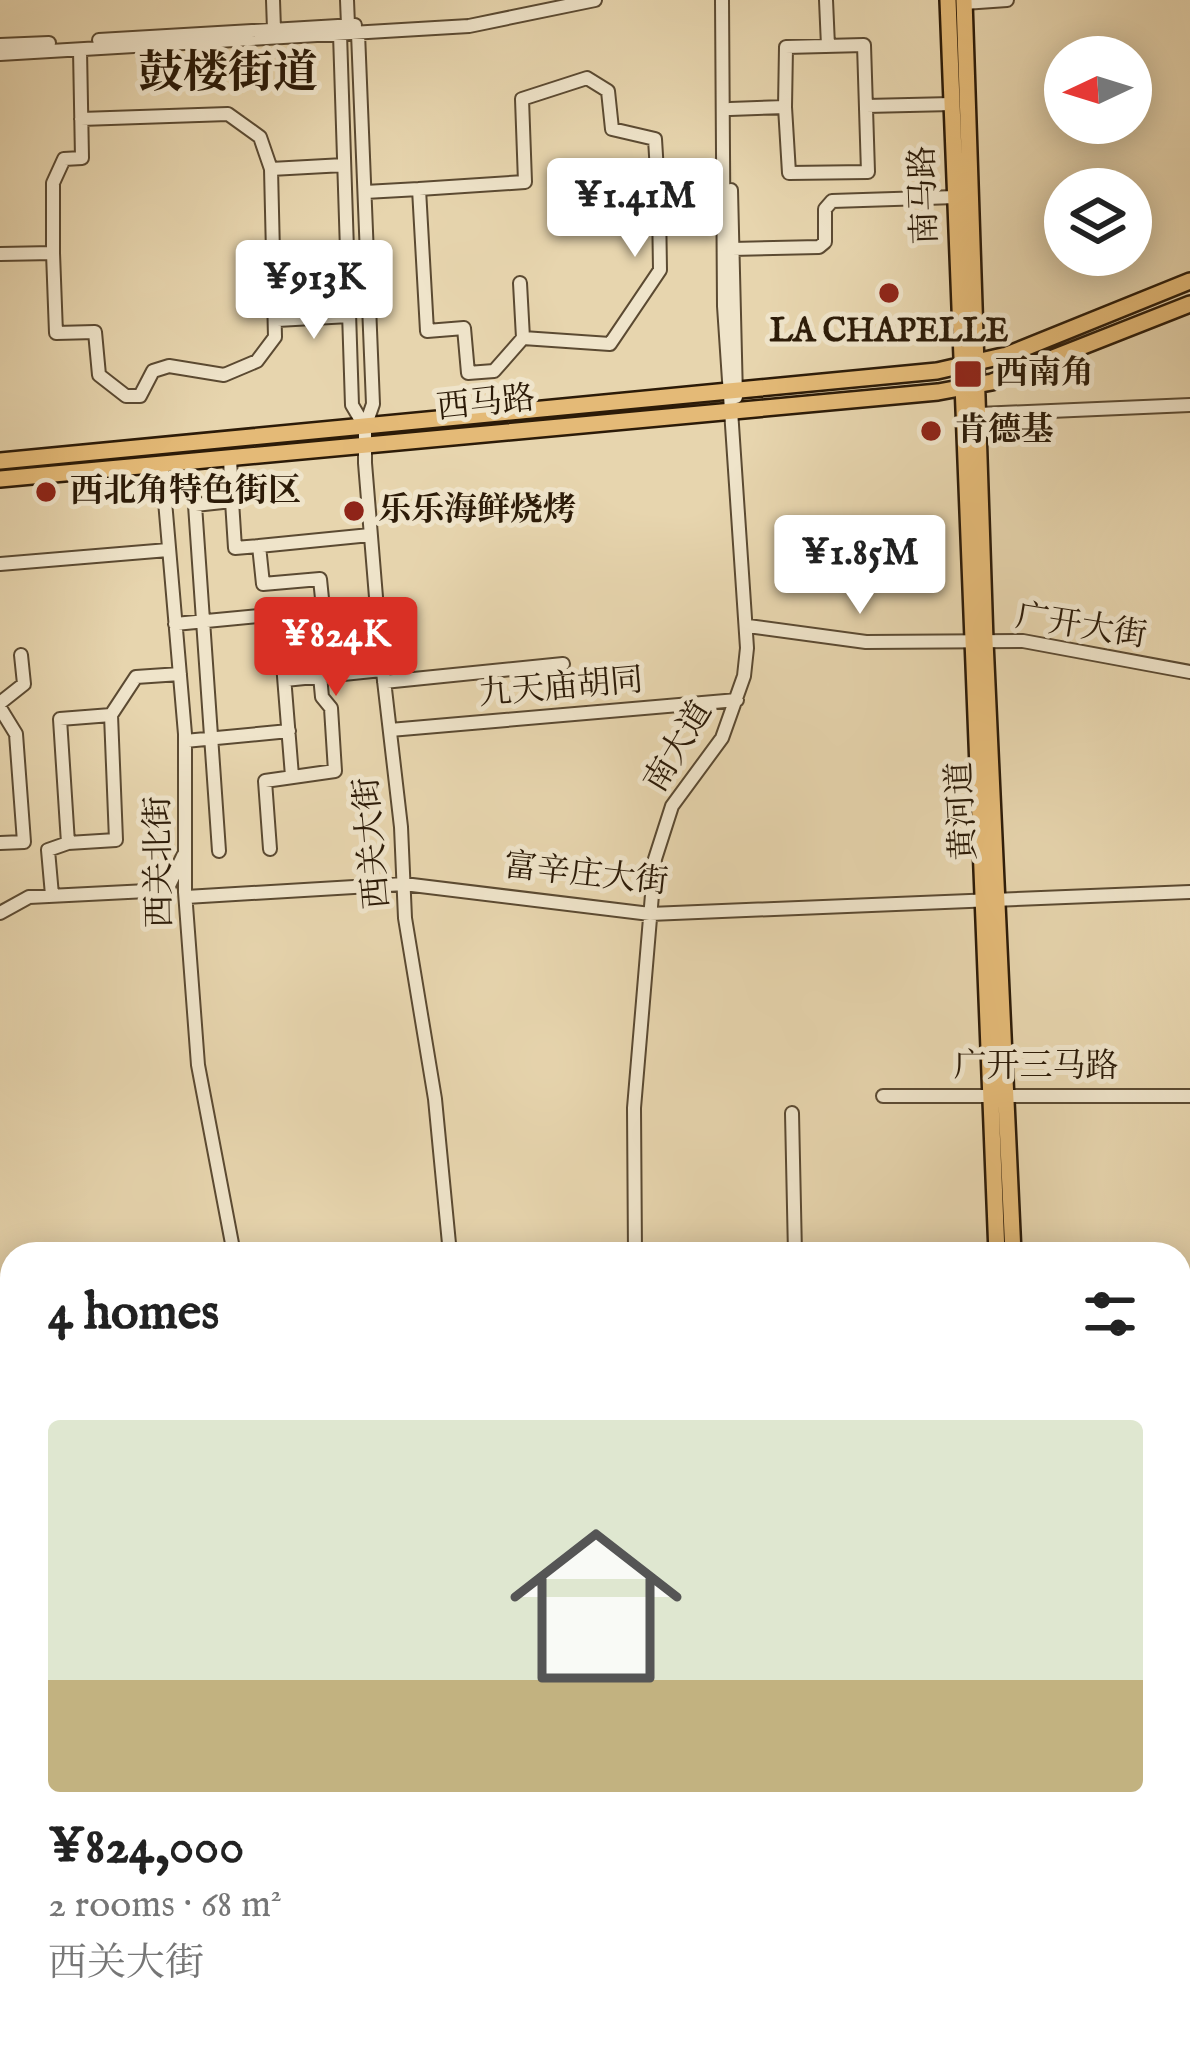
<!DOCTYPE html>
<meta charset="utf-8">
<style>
body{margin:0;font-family:"IM FELL English","Noto Serif SC",serif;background:#f6f6f6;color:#222;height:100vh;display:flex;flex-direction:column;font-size:45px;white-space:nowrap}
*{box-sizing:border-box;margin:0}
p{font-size:39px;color:#767676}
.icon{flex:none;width:66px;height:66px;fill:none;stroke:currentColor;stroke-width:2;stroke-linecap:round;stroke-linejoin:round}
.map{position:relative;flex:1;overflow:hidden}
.panel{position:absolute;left:0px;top:1242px;width:1191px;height:804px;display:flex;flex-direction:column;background:#fff;border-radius:36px 36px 0 0;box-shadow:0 6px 30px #0003}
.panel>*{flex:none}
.needle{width:78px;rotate:266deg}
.controls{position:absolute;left:1044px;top:36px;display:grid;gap:24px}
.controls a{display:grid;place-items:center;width:108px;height:108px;border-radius:50%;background:#fff;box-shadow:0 6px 30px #0003;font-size:60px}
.price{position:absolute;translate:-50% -102px;padding:0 27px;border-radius:12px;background:#fff;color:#222;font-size:39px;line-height:78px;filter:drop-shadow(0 3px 6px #0008)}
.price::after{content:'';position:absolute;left:50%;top:72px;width:36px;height:27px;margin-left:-18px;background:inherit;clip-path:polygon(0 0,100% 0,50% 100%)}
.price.active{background:#d93025;color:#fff}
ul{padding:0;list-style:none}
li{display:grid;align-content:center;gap:24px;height:636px;padding:0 48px}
li span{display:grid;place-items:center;height:372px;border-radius:12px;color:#555}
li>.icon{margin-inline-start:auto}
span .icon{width:216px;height:216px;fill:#fffc;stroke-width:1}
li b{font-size:51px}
h2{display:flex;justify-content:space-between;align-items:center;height:144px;padding:0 48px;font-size:51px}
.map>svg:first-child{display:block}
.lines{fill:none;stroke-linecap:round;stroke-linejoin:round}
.minor-casing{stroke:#5b4a32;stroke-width:16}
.major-casing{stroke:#2c1b08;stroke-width:20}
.minor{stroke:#efe4ca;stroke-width:12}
.major{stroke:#e4ba77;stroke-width:15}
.poi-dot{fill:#8f2418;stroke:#efe4ca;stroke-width:4.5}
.labels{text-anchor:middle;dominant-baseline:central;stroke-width:10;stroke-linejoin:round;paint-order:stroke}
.street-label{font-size:33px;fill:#2c1b08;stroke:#efe4ca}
.poi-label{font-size:33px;font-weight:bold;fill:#2c1b08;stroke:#efe4ca;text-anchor:start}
.district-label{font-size:45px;font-weight:bold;fill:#2c1b08;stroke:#efe4ca}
</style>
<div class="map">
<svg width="1190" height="2046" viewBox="0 0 1190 2046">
<rect width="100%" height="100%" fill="#e7d5ae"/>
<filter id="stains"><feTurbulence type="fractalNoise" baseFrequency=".00167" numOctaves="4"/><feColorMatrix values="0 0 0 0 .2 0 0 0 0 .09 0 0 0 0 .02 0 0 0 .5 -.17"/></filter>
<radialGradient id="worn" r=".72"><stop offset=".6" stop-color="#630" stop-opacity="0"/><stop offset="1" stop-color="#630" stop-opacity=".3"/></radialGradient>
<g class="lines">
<g class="minor-casing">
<path id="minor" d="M273 0 274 29
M347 0 348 25 340 34 352 405 365 427
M826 0 828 46
M964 3 1007 0
M348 25 358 33 373 404 365 427V463L380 646 401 827 405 918 435 1099 450 1254
M99 40 355 25
M0 45 49 43
M0 54 469 26 595 0
M866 106 952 104
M730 109 785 107 789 173 868 172 864 45 786 47 785 107
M81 119 228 114 260 137 271 169
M731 190 736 397
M365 192 419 189
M732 249 819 247 825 242V209L832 201 956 197
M53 253 56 333 95 332 99 375 126 396H140L153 371 169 366 224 375 257 361 275 337 271 169 344 165
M0 254 53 253V183L64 159 82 158 80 50
M520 283 523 338 610 344 660 270 659 205 723 202
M277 320 349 316
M523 338 494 371 468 373 464 328 427 331 419 189 525 182 522 99 587 78 608 91 612 129 655 139 659 205
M979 414 1190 405
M162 466 185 734V892L198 1065 234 1254
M232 501 235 548 259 546 263 584 320 579 325 628 317 644 322 697 331 708 335 771 265 781 270 849
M259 546 370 535
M0 564 168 550
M175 624 279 614 292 776
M748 626 866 642 1023 641 1190 672
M285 680 382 670
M384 682 563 664
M0 703 24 684 21 655
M0 708 16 734 24 842 0 843
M390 730 737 700
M185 741 289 731
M68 843 60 719 111 715
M219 851 195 505 232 501 230 458
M52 895 48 850 68 843 116 840 111 715 136 677 180 674
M186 897 404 884 650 914 1190 892
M0 913 29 897 167 890 183 856
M883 1096H1190
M792 1113 795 1254
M635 1254 634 1108 655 859 672 806 722 738 744 676 747 648 724 306 722 0
M1179 1286H1190
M0 1314 12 1313
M1179 1316H1190
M0 1347H12
M0 1481 12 1480
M1179 1733 1190 1732
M0 1885 12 1886
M213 2034 215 2046
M282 2034 290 2046
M148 2046 149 2034
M410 2046 412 2034"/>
</g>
<g class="major-casing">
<path id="major" d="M948 0 997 1254
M964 0 985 641 1013 1254
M0 461 937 371 1007 355 1190 281
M0 479 938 392 992 382 1190 304
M1179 1298 1190 1297
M0 1324H12
M644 2034 650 2046
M1044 2034V2046
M1058 2034 1059 2046"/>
</g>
<use href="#minor" class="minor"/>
<use href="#major" class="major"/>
</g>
<g class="poi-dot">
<circle cx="889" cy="293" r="12"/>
<rect x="953" y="359" width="30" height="30" rx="6"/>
<circle cx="931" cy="431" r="12"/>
<circle cx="46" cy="492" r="12"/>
<circle cx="354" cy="511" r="12"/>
</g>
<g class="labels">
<g class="street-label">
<text transform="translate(925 195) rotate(-92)">南马路</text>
<text transform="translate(486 404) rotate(-6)">西马路</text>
<text transform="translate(1081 627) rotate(9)">广开大街</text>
<text transform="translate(561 688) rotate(-5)">九天庙胡同</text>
<text transform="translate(679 747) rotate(-59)">南大道</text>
<text transform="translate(963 811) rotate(-93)">黄河道</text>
<text transform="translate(373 843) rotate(-95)">西关大街</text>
<text transform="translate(160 862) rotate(-91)">西关北街</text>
<text transform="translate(586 875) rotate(6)">富辛庄大街</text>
<text x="1036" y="1067">广开三马路</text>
</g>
<g class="poi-label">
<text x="889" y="332" text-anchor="middle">LA CHAPELLE</text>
<text x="995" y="374">西南角</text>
<text x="955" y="431">肯德基</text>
<text x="70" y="492">西北角特色街区</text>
<text x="378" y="511">乐乐海鲜烧烤</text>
</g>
<g class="district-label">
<text x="228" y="74">鼓楼街道</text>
</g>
</g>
<rect width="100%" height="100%" filter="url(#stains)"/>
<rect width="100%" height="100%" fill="url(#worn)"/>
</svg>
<div class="controls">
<a><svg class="needle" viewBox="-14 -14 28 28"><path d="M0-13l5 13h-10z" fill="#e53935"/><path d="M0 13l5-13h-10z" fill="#767676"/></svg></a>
<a><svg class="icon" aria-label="layers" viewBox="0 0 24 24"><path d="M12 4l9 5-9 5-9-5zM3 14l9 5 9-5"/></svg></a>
</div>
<b class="price" style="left:635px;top:260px">¥1.41M</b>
<b class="price" style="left:314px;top:342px">¥913K</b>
<b class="price" style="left:860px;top:617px">¥1.85M</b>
<b class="price active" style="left:336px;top:699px">¥824K</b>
<section class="panel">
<h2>4 homes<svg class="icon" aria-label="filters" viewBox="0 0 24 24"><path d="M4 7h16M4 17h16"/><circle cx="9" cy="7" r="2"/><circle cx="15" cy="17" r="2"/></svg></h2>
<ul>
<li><span style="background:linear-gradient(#dfe7d0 70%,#c2b280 0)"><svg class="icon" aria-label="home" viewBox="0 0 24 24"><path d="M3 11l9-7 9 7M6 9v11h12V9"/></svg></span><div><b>¥824,000</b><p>2 rooms · 68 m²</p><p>西关大街</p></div></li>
</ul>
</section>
</div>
